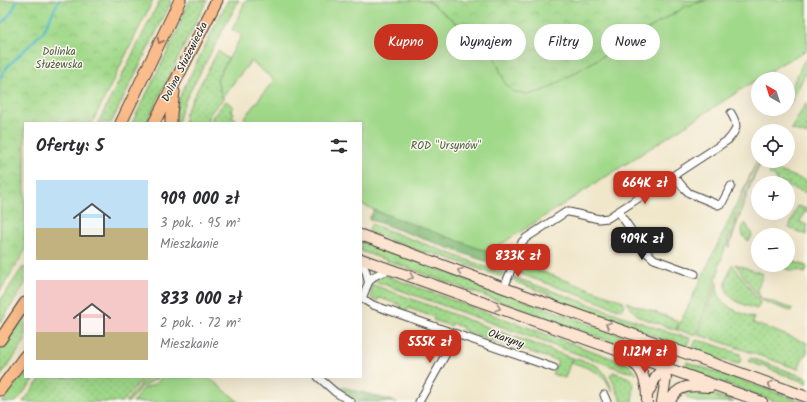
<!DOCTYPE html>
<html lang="pl">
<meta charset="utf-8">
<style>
body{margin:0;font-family:Kalam,sans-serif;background:#f2f2f3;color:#2b2b33;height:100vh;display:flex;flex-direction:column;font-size:15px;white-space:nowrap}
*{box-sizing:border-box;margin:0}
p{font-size:13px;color:#7c7c81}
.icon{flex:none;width:22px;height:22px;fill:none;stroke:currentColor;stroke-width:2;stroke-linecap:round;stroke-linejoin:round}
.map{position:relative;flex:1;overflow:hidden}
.panel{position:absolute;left:24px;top:122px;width:338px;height:256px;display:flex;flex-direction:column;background:#fff;border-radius:0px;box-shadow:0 4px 16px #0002}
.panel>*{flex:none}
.guide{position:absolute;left:374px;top:24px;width:373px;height:36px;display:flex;gap:8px}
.needle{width:26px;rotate:321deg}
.buttons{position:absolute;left:751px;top:72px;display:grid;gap:8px}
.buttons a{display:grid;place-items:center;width:44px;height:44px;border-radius:50%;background:#fff;box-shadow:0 4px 16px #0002;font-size:20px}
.price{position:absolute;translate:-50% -34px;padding:0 9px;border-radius:8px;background:#c8321e;color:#fff;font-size:13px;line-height:26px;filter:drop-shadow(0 1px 2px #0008)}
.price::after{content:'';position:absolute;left:50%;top:24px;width:12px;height:9px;margin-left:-6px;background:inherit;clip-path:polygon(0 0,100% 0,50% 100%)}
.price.on{background:#222;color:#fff}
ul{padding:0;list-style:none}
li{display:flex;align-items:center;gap:12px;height:100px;padding:0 12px}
li span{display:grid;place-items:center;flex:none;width:112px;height:80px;border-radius:0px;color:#555}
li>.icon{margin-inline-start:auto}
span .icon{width:48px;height:48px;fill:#fffc;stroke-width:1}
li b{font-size:17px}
h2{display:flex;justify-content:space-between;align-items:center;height:48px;padding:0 12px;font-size:17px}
.pill{padding:0 14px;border-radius:18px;background:#fff;box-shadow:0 4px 16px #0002;font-size:14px;line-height:36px}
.pill.on{background:#c8321e;color:#fff}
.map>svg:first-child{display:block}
.grass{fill:url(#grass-dots);stroke:#5e7a53}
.forest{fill:url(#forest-crowns);stroke:#4e6a49}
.park{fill:url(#park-crowns);stroke:#5e7a53}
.garden{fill:#a1d98a;stroke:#5e7a53}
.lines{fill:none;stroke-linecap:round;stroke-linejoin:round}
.stream{stroke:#4cb8c8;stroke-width:2.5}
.street-casing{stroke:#3c3a36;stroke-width:9}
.secondary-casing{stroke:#3c3a36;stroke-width:12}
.primary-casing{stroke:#3c3a36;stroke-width:13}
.street{stroke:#fff;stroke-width:7}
.secondary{stroke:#fde4d1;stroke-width:10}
.primary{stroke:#fabc8b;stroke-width:11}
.oneway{stroke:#8b6c54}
.oneway2{stroke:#988a80}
.labels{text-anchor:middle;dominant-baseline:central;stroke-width:3;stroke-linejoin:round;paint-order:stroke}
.park-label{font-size:11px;fill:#4b5e42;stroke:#fbf7ec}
.street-label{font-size:11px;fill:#1c1c1c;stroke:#fbf7ec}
</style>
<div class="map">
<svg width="807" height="402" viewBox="0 0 807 402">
<defs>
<pattern id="grass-dots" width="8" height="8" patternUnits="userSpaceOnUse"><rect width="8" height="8" fill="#a1d98a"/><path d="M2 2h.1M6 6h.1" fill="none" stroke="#8aba76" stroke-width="1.8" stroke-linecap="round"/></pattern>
<pattern id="forest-crowns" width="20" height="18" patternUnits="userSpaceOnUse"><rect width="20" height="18" fill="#80b976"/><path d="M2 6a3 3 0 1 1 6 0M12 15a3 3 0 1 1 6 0" fill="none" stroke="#6e9e66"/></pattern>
<pattern id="park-crowns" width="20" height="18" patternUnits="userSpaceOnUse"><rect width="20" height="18" fill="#a1d98a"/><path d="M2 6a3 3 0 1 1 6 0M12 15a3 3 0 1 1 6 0" fill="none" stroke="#8aba76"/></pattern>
</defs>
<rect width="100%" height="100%" fill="#fbf7ec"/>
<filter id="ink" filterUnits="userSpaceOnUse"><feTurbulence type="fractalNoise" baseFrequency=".025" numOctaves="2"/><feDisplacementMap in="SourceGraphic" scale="8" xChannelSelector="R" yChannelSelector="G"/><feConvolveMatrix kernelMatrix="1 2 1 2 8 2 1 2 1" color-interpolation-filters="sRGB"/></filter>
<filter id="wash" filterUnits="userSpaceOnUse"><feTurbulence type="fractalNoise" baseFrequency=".012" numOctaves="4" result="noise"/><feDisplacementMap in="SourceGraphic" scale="16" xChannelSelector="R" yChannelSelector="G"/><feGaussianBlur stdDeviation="0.9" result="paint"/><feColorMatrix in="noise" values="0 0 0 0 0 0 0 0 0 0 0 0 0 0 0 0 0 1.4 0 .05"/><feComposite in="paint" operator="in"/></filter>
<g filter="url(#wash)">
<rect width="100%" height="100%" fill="#f0e6ca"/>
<path class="grass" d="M160 0H172L111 123H98Z
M190 0H207L146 123H132L173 41Z
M228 0H239L186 99 181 111 178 123H174L176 108 181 94Z
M218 51 228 59 217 79 222 97 224 98C218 105 206 114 208 123H184L185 113Z
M807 58V70L794 97 788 107V95L803 63Z
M226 101 234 107 231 110 234 113 232 116 237 120 234 123H212V119L213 116Z
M806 103 807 104V135L791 129Z
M758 159 747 184 719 266V270L696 335 677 330Z
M760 161H762L751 183 729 247H728L747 191H748L750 183Z
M771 168 807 181V193L788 187V183H776L777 180 775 179 776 177 769 174Z
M797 206 807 209V213L804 212 800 222 807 225V235L789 228Z
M744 223 746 224 752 235 749 241C741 237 741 231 744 223Z
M371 224 505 274 503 276H499L437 254 421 252 370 233 369 230Z
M361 241 648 345C653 348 659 351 661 357L660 359H658L361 251Z
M491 252 512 260 508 269 490 263Z
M792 261 806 266 807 269 805 273 796 270 795 272 779 266 782 265H788V263Z
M520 264 623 301V303L624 304 621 310 518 273 517 270Z
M732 264 760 302V304L757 309C745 305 724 300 726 283 727 277 730 270 732 264Z
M735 264 763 274 757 290 761 298 793 309 790 311 762 301Z
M23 267 25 268V284L0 323V301Z
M384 275 625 363 628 364 637 373 625 371 372 280Z
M513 277 670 333 690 338 686 348 561 302 549 294 516 282 514 280Z
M717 282C715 305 736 311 754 318L753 323 807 343V353L802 359 798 369 710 338 698 335Z
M371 284 512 336 509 346 462 330 463 327 455 325 456 324 452 323 451 326 433 320 434 317 408 308 407 311 400 309 401 305 380 298H379L377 301 372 299C371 294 371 292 372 287L371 286Z
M626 302 679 321 676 330 639 317Z
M25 314V341L0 377V350Z
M515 337 572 358 565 378 552 374 558 361 512 346Z
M696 340 709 343 740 354 741 359 739 364 717 359 692 350Z
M751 358 807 378V383L769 369 770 368 762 365 761 366 750 362 749 361Z
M687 362 804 402H777L685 369Z
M25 372V377H36L16 402H1Z
M613 372C636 380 635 378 632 402H622L610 375Z
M42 377H144L122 402H23Z
M147 377H159L139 389 129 402H125Z
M700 390 734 402H697L688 398 683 391Z"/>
<path class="forest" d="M374 210 491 252 490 263 369 219Z
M329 380 335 383 336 385 397 402H356L341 394 328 382Z"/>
<path class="park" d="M0 0H153L92 123H25V251L0 291Z
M427 0H707L685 7 546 90 530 94 513 92 505 83 492 51Z"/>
<path class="garden" d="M246 0H427L492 51 505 83 513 92 530 94 546 90 685 7 707 0H807V50L781 64 489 252 374 210 361 204V123H248L244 118 274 80 251 61 222 97 217 79 242 35 232 30Z
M572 358C580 360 594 363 600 368 605 373 610 384 613 391H612C610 388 608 383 606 380 598 370 582 366 571 362Z
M162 377H208L239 402H133L142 390 158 382Z"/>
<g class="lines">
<path class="stream" d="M0 24C9 17 14 10 17 0
M0 78 8 66 43 32 59 0"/>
</g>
</g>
<g filter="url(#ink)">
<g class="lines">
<g class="street-casing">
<path id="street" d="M674 176 683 187 689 193 716 204 718 205 722 203 731 186
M618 211 646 252 654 259 695 274
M361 263C366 268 367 274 368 281
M504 288 522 242 526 238 566 212H569L599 219 608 218 728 140C738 129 738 125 731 113
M361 298 373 305 554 368
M362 299C370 278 368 276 391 270
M318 377 335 392 351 402
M604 395 607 402
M419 402 457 334"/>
</g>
<g class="secondary-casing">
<path id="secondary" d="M361 235 504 288 807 397
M361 259 762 402
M622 355C637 366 642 367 646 386 647 392 647 396 647 402
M647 395 657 375 664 367 671 348
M662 402 666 378 664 367
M670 402C677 383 693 386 710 387"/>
</g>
<g class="primary-casing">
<path id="primary" d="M121 123 180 0
M154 123 217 0
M171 123V113L174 92
M0 340 25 303
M0 390 25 356"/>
</g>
<use href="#street" class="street"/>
<use href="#secondary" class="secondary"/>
<use href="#primary" class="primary"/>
</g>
<defs><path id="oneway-chevron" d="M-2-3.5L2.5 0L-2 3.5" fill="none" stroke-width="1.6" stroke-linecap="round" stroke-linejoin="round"/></defs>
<use class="oneway" href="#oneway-chevron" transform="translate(160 41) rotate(116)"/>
<g class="oneway2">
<use href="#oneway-chevron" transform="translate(460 271) rotate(-159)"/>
<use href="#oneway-chevron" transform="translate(411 277) rotate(20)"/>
<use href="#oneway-chevron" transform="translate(498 308) rotate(19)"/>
<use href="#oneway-chevron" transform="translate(608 325) rotate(-160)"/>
<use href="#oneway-chevron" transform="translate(770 384) rotate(-160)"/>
</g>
</g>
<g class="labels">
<g class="park-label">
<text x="59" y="52">Dolinka<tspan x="59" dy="13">Służewska</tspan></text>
<text x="446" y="146">ROD "Ursynów"</text>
</g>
<g class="street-label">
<text transform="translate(185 62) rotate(-63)">Dolina Służewiecka</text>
<text transform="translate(506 339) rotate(19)">Okaryny</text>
</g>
</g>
</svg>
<div class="buttons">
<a><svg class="needle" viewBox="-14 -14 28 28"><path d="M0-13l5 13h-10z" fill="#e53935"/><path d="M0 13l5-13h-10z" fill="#7c7c81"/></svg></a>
<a><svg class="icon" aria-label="locate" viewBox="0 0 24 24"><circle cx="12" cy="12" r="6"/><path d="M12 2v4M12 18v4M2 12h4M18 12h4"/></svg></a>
<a>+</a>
<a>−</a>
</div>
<b class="price" style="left:645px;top:205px">664K zł</b>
<b class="price on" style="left:642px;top:261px">909K zł</b>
<b class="price" style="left:518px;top:278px">833K zł</b>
<b class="price" style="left:430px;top:364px">555K zł</b>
<b class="price" style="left:645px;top:374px">1.12M zł</b>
<div class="guide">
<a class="pill on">Kupno</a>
<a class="pill">Wynajem</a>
<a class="pill">Filtry</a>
<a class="pill">Nowe</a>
</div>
<section class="panel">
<h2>Oferty: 5<svg class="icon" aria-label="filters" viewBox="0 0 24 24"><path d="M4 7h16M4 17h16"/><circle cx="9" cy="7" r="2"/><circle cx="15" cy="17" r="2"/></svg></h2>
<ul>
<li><span style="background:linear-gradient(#bfe0f5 60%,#c2b280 0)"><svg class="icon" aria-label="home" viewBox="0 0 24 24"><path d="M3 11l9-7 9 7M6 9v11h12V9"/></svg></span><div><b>909 000 zł</b><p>3 pok. · 95 m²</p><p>Mieszkanie</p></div></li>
<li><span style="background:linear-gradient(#f6c9c9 65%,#c2b280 0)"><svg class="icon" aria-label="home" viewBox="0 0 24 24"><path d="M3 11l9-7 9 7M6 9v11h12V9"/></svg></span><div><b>833 000 zł</b><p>2 pok. · 72 m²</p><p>Mieszkanie</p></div></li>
</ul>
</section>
</div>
